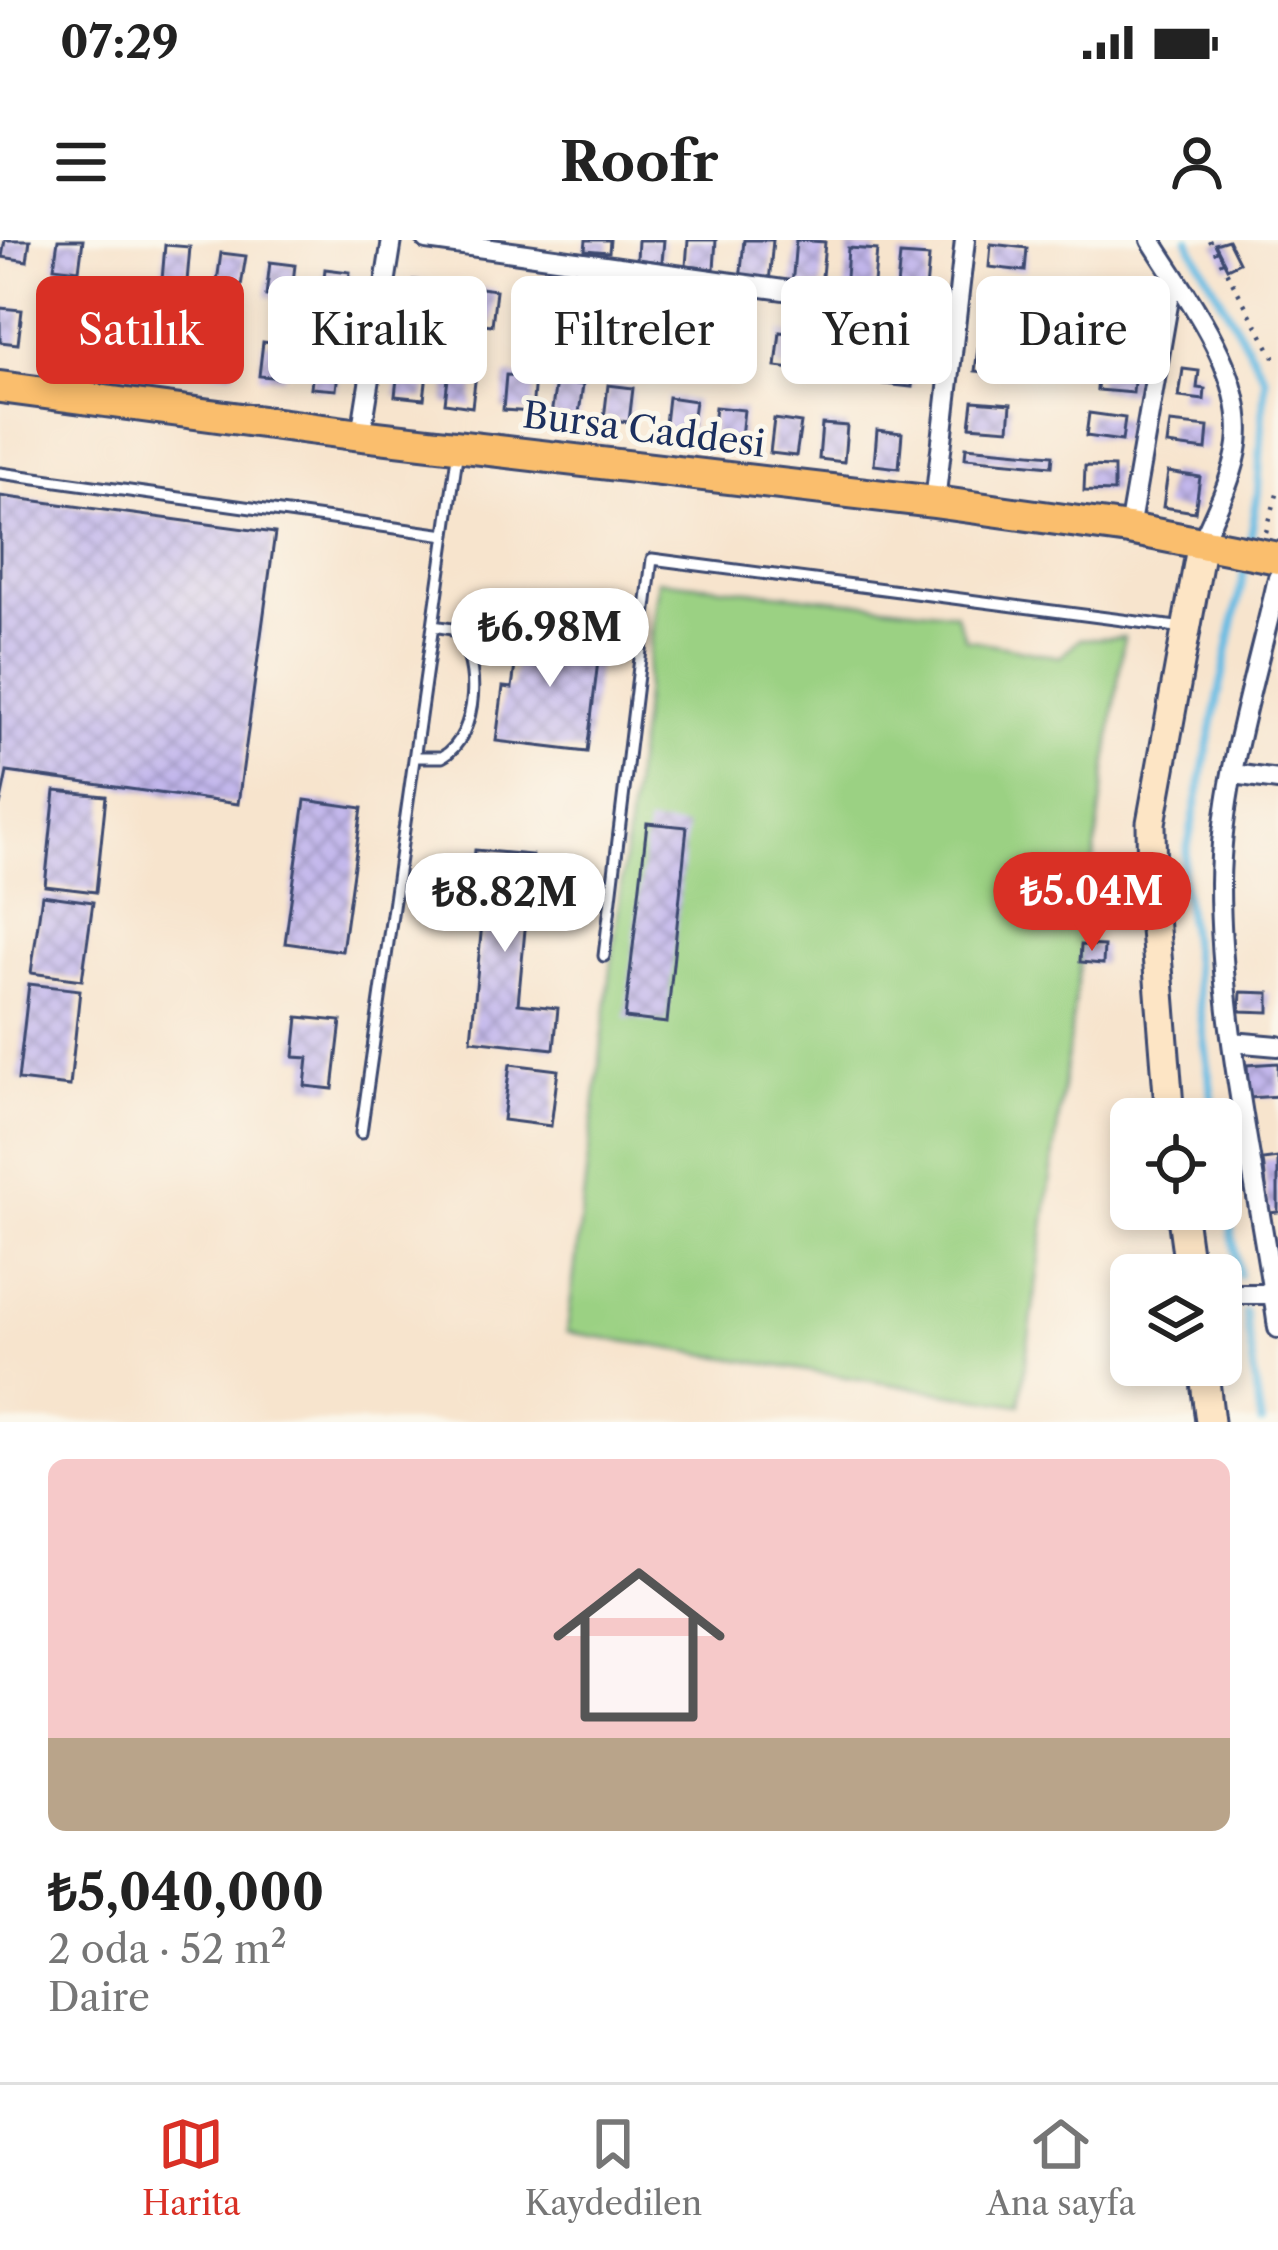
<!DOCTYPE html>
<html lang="tr">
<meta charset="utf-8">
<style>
body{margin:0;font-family:"Libre Caslon Text",serif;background:#f6f6f6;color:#222;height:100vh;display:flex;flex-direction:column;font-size:45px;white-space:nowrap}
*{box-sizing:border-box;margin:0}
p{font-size:39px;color:#767676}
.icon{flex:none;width:66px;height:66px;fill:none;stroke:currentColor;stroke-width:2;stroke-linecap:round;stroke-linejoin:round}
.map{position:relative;height:1182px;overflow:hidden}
.drawer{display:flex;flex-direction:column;background:#fff;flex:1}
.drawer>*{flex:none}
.hud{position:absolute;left:36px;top:36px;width:1206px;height:108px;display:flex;gap:24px}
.fabs{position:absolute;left:1110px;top:858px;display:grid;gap:24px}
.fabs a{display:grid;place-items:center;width:132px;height:132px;border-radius:18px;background:#fff;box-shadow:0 6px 18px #0003;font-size:60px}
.price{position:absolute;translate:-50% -102px;padding:0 27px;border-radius:42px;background:#fff;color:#222;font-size:39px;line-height:78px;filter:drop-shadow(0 3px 6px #0008)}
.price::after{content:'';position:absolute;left:50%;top:72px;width:36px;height:27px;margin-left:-18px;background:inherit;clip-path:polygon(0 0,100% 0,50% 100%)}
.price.active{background:#d93025;color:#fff}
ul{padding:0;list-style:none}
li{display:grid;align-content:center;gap:24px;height:636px;padding:0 48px}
li span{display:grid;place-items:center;height:372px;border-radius:18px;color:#555}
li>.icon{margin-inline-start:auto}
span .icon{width:216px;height:216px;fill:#fffc;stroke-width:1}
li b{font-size:51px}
.chip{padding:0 42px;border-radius:18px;background:#fff;box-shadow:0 6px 18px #0003;font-size:42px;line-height:108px}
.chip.active{background:#d93025;color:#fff}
.status{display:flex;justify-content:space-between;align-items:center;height:84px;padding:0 60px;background:#fff;direction:ltr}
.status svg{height:33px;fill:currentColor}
header{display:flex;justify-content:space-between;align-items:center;height:156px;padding:0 48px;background:#fff;font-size:54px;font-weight:800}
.dock{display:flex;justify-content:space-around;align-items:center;height:168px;border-top:3px solid #e0e0e0;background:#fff;font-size:33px;color:#767676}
.dock a{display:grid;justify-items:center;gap:6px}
.dock .active{color:#d93025}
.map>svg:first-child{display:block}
.pitch{fill:#9bd183;stroke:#5b8070;stroke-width:3}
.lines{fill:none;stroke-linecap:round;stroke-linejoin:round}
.stream{stroke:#66bbe3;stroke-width:8}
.building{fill:url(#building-cross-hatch)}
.lane-casing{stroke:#3c4a6f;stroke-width:15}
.street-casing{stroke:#3c4a6f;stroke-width:24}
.secondary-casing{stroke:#3c4a6f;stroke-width:33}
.primary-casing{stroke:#3c4a6f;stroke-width:36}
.path{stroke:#3c4a6f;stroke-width:4.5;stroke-dasharray:3 9;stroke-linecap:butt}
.lane{stroke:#fff;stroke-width:9}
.street{stroke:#fff;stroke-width:18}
.secondary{stroke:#fde5c5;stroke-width:27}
.primary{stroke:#fabe6d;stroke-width:30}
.labels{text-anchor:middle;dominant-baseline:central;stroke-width:10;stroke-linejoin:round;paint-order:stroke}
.street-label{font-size:36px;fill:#1b2f5e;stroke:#fbf7ec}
</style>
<div class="status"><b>07:29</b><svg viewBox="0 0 49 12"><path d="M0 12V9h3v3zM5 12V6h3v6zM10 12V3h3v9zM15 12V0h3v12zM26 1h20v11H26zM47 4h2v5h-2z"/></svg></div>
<header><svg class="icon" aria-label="menu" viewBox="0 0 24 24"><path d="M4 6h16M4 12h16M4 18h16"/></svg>Roofr<svg class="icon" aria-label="person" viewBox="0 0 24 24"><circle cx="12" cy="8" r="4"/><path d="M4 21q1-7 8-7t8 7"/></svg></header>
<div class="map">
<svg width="1278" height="1182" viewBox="0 0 1278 1182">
<defs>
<pattern id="building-cross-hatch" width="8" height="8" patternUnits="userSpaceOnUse" patternTransform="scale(3)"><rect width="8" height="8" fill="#c3b7ec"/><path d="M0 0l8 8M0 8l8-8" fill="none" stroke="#9e95c2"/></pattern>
</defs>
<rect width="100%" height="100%" fill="#fbf7ec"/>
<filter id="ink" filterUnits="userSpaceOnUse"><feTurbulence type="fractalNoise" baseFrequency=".00833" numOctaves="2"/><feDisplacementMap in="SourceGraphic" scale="24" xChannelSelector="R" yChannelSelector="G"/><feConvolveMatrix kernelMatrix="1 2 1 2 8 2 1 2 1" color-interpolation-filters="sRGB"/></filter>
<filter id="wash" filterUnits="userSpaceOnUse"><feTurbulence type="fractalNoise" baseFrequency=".004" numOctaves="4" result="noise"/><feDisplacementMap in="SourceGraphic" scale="48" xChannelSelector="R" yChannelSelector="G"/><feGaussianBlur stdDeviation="2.7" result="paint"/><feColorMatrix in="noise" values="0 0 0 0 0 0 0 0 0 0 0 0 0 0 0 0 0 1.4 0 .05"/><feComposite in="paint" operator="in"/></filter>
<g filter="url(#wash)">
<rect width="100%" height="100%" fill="#f7e4cd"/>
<path class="pitch" d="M658 340 955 373 966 399 1060 417 1080 399 1124 397 1020 1165 567 1092Z"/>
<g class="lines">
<path class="stream" d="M1188 0 1265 138 1258 253 1249 307
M1215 879 1182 634 1246 322
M1222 934 1239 1035
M1245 1072 1261 1182"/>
</g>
<g id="blocks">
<path class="building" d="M5 0H30L27 21 2 17Z
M58 0H83L79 30 54 27Z
M586 0H610L609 12 585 10Z
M638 0H664L662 22 637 20Z
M688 0H716L714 29 686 26Z
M744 0H773L769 43 740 41Z
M796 0 825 2 821 48 792 46Z
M1228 0 1239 22 1227 28 1215 4Z
M991 4 1027 8 1025 31 989 27Z
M165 5 190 7 187 42 162 40Z
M848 8 877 10 873 55 845 53Z
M221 13 246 16 240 52 216 49Z
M900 15 929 17 925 61 896 59Z
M270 22 295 25 291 59 266 56Z
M325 29 350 32 346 66 321 64Z
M413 40 440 42 435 79 408 75Z
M472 47 496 50 492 85 467 82Z
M988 53 1018 57 1016 79 985 75Z
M527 58 552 61 548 95 523 92Z
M623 65 652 68 649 101 620 99Z
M1109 66 1140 69 1137 98 1107 95Z
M0 68 22 70 18 104 0 102Z
M49 74 76 78 71 112 44 109Z
M677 76 705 80 700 114 672 111Z
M104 77 133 80 129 115 100 111Z
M724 84 753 87 750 121 721 119Z
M152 86 181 89 177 124 149 121Z
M780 92 805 95 801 130 776 127Z
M207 95 236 97 233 133 204 131Z
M263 102 288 105 284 138 259 136Z
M831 102 857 106 852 139 826 135Z
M978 108 1014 112 1012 135 975 131Z
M887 109 916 113 912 147 883 144Z
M315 112 340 115 336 150 311 148Z
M399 121 428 125 424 159 395 156Z
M1099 125 1135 129 1133 153 1097 150Z
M1183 129 1199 131 1197 148 1205 149 1204 160 1179 157Z
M449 130 476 133 472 167 445 163Z
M506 135 535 137 532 172 503 170Z
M556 141 583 145 578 180 551 176Z
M608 145 633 148 629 182 604 179Z
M668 157 695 161 690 196 664 193Z
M973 161 1011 164 1009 189 970 186Z
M715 167 744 170 740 205 711 202Z
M1089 173 1125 178 1122 201 1086 196Z
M774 179 801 183 796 216 770 213Z
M1170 183 1208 187 1206 210 1167 205Z
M822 184 847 186 844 222 819 219Z
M877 190 902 193 899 228 874 225Z
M966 207 1053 215 1052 226 965 218Z
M1085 226 1114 227V252L1084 251Z
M1168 232 1200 237 1195 272 1163 267Z
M0 256 275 293 238 564 7 532 0 566Z
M513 386 601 396 587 512 496 501 503 447 512 448 517 410 510 409Z
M55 551 106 556 96 652 45 646Z
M305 560 362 568 342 711 285 703Z
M647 583 687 587 667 783 625 778Z
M475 610 532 615 518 764 558 768 554 809 471 800 484 662 470 661Z
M42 655 93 662 82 740 31 733Z
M1081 705 1104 706 1103 724 1080 722Z
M29 744 80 750 70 846 18 840Z
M1241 752 1269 753V772L1240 771Z
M298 777 341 781 333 849 305 846 308 818 294 817Z
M1278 823V856L1249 858 1247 825Z
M510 824 558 830 551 886 503 880Z
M1278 918V972L1269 973 1263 920Z"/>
</g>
</g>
<g filter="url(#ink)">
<use href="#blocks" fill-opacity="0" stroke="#3c4a6f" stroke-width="3"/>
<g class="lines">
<g class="lane-casing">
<path id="lane" d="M0 233 446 295
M415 517H442C479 497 483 416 452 389L433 386
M604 716 652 319 1184 388
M361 893 458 209"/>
</g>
<g class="street-casing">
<path id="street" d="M427 0 955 74
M1151 0C1187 58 1247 134 1238 204 1234 237 1215 272 1202 302
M361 195 392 0
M935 262 965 0
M1129 289 1173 36
M1278 338C1256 437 1221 541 1220 643 1220 793 1258 941 1278 1088
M1234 534 1278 540
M1232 802 1278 806
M1221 1054H1278"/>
</g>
<g class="secondary-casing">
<path id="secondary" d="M1170 879 1152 651 1151 583 1202 302
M1181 969 1190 1035
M1203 1125 1210 1182"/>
</g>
<g class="primary-casing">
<path id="primary" d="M0 147 361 195 935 262 1129 289 1278 318"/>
</g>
<path class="path" d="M1209 0 1278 124
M1266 292 1278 251"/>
<use href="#lane" class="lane"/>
<use href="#street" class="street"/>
<use href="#secondary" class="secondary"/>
<use href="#primary" class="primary"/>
</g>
</g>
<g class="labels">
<g class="street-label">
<text transform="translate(644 189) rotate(7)">Bursa Caddesi</text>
</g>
</g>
</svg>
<div class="fabs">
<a><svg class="icon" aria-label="locate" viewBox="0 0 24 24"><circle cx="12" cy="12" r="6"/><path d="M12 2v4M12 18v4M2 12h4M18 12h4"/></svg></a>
<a><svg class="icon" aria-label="layers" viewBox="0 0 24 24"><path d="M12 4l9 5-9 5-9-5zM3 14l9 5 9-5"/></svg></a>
</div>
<b class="price" style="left:550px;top:450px">₺6.98M</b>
<b class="price active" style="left:1092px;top:714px">₺5.04M</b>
<b class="price" style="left:505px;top:715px">₺8.82M</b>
<div class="hud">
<a class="chip active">Satılık</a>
<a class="chip">Kiralık</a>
<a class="chip">Filtreler</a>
<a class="chip">Yeni</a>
<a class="chip">Daire</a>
</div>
</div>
<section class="drawer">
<ul>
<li><span style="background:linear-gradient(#f6c9c9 75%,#b9a48a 0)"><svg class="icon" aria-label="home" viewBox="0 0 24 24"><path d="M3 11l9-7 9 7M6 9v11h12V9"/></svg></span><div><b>₺5,040,000</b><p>2 oda · 52 m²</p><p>Daire</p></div></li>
</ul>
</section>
<nav class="dock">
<a class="active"><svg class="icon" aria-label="map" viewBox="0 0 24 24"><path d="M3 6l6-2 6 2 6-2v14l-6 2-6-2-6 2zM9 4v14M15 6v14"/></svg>Harita</a>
<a><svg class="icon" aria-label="saved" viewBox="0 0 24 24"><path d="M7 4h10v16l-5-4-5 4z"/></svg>Kaydedilen</a>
<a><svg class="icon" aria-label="home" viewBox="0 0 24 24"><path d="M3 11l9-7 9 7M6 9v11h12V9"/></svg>Ana sayfa</a>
</nav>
